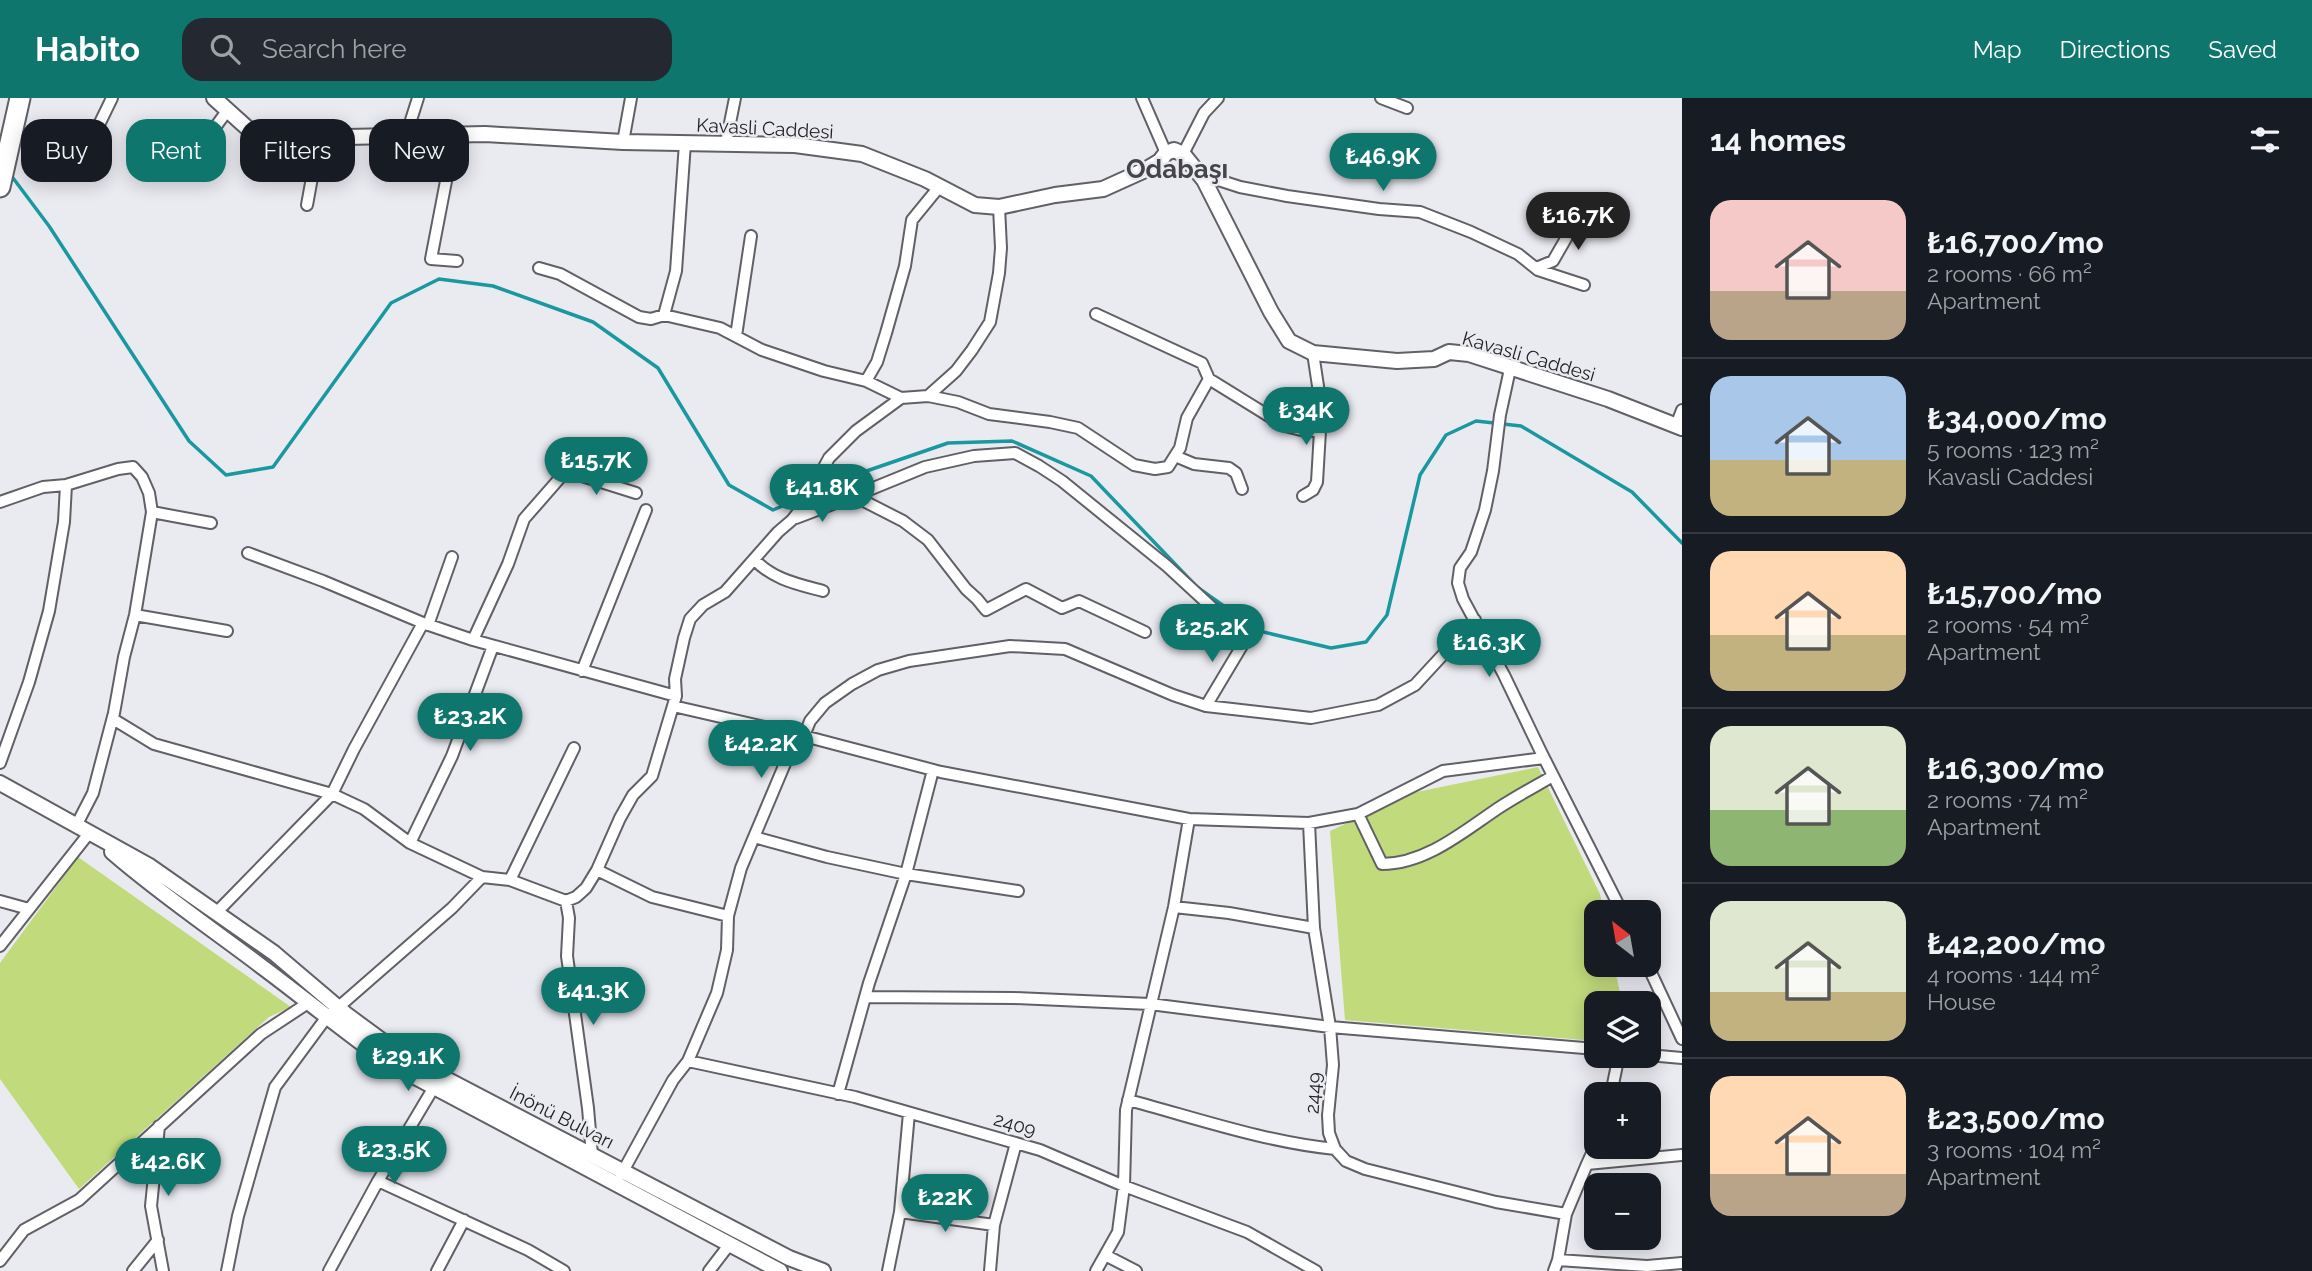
<!DOCTYPE html>
<meta charset="utf-8">
<style>
body{margin:0;font-family:Raleway,sans-serif;background:#242831;color:#f1f3f6;height:100vh;display:flex;flex-direction:column;font-size:26px;white-space:nowrap}
*{box-sizing:border-box;margin:0}
p{font-size:23px;color:#9ea1a6}
.icon{flex:none;width:38px;height:38px;fill:none;stroke:currentColor;stroke-width:2;stroke-linecap:round;stroke-linejoin:round}
.map{position:relative;flex:1;overflow:hidden}
.drawer{display:flex;flex-direction:column;background:#171b24;width:630px}
.drawer>*{flex:none}
.hud{position:absolute;left:21px;top:21px;width:665px;height:63px;display:flex;gap:14px}
.needle{width:46px;rotate:329deg}
.buttons{position:absolute;left:1584px;top:802px;display:grid;gap:14px}
.buttons a{display:grid;place-items:center;width:77px;height:77px;border-radius:14px;background:#171b24;box-shadow:0 4px 18px #0003;font-size:35px}
.price{position:absolute;translate:-50% -60px;padding:0 16px;border-radius:24px;background:#0f766e;color:#fff;font-size:23px;line-height:46px;filter:drop-shadow(0 2px 4px #0008)}
.price::after{content:'';position:absolute;left:50%;top:42px;width:21px;height:16px;margin-left:-10px;background:inherit;clip-path:polygon(0 0,100% 0,50% 100%)}
.price.active{background:#222;color:#fff}
ul{padding:0;list-style:none}
li{display:flex;align-items:center;gap:21px;height:175px;padding:0 28px}
li+li{border-top:2px solid #363941}
li span{display:grid;place-items:center;flex:none;width:196px;height:140px;border-radius:21px;color:#555}
li>.icon{margin-inline-start:auto}
span .icon{width:84px;height:84px;fill:#fffc;stroke-width:1}
li b{font-size:30px}
h2{display:flex;justify-content:space-between;align-items:center;height:84px;padding:0 28px;font-size:30px}
.pill{padding:0 24px;border-radius:21px;background:#171b24;box-shadow:0 4px 18px #0003;font-size:24px;line-height:63px}
.pill.active{background:#0f766e;color:#fff}
header{display:flex;align-items:center;gap:42px;box-sizing:border-box;height:98px;padding:0 35px;background:#0f766e;color:#fff}
header strong{font-size:33px}
nav{display:flex;gap:38px;margin-inline-start:auto;font-size:24px}
.search{width:490px;height:63px;background:#242831;display:flex;align-items:center;gap:18px;box-sizing:border-box;padding:0 24px;border-radius:21px;color:#9ea1a6;font-size:26px}
main{display:flex;flex:1;min-height:0}
.map>svg:first-child{display:block}
.green{fill:#c1db7c}
.lines{fill:none;stroke-linecap:round;stroke-linejoin:round}
.stream{stroke:#1a98a0;stroke-width:3.5}
.street-casing{stroke:#606066;stroke-width:14}
.secondary-casing{stroke:#606066;stroke-width:18}
.highway-casing{stroke:#606066;stroke-width:23}
.street{stroke:#fff;stroke-width:10}
.secondary{stroke:#fff;stroke-width:14}
.highway{stroke:#fff;stroke-width:19}
.labels{text-anchor:middle;dominant-baseline:central;stroke-width:5;stroke-linejoin:round;paint-order:stroke}
.street-label{font-size:19px;fill:#222224;stroke:#eaeaf1}
.district-label{font-size:26px;font-weight:bold;fill:#44444a;stroke:#eaeaf1}
</style>
<header>
<strong>Habito</strong>
<div class="search"><svg class="icon" aria-label="search" viewBox="0 0 24 24"><circle cx="10" cy="10" r="6"/><path d="M15 15l6 6"/></svg>Search here</div>
<nav><a>Map</a><a>Directions</a><a>Saved</a></nav>
</header>
<main>
<div class="map">
<svg width="1682" height="1173" viewBox="0 0 1682 1173">
<rect width="100%" height="100%" fill="#eaeaf1"/>
<path class="green" d="M1538 669 1600 796 1604 814H1596V866H1614L1622 905H1596V943L1345 922 1330 733 1412 695Z
M78 759 291 909 269 919 79 1091 0 981V865Z"/>
<g class="lines">
<path class="stream" d="M10 76 49 128 189 343 226 377 273 369 391 205 439 181 493 188 593 224 658 270 729 387 773 412 805 398
M815 393 852 378 948 345 1012 343 1091 378 1197 489 1259 533 1331 550 1366 544 1387 517 1420 377 1446 337 1476 323 1521 328 1632 394 1682 445"/>
<g class="street-casing">
<path id="street" d="M1142 0 1166 55
M1381 0 1407 10
M94 37 112 0
M443 37 446 83 431 161 457 163
M406 38 418 0
M623 44 631 0
M726 45 735 0
M1183 56 1204 15 1218 0
M183 73 227 13
M1200 76 1240 89 1287 98 1379 111 1420 114 1471 134 1518 156 1538 172 1584 187
M307 107 319 41
M539 170 560 176 639 219 651 221 664 217 720 230 762 252 824 273 866 283 901 300
M1536 170 1553 163 1587 104
M664 217 676 173 685 45
M736 238 751 138
M1510 271 1500 317 1493 373 1485 412 1471 454 1460 470 1458 485 1463 501 1504 577 1541 654 1622 814
M1209 281 1285 328 1305 333H1320L1323 321 1313 255
M866 283 877 264 886 235 905 168 912 122 939 89
M928 298 958 304 989 316 1050 324 1078 330 1134 367 1155 371 1168 369 1180 350 1187 320 1209 281 1202 265 1096 216
M1676 328 1682 312
M1175 358 1194 366 1229 370 1236 375 1242 391
M66 387 118 371 133 369 142 379 149 395 152 414 135 517 124 559 114 615 93 695 77 726
M854 398 925 369 974 358 1015 355 1039 368 1062 383 1167 468 1246 541 1206 608
M1303 398 1313 392 1317 384 1320 333
M0 404 43 389 66 387 64 424 49 513 29 584 0 665
M152 414 211 425
M796 420 854 398 903 423 928 442 966 491 977 501 986 512 1026 491 1062 510 1079 503 1145 534
M248 455 323 483 423 525 473 542 676 598
M754 461C772 481 797 486 823 493
M135 517 227 533
M428 527 452 459
M473 542 508 466 524 421 566 373 636 395
M582 573 646 412
M673 608 804 638 941 674 1189 721 1309 725 1358 716 1443 673 1544 660
M113 621 154 646 332 696 364 711 410 745 482 779
M804 638 810 623 825 605 852 586 878 572 909 563 1010 548 1065 551 1173 597 1206 608 1311 620 1378 607 1415 587 1475 522
M1358 716 1382 766C1425 766 1463 734 1497 711 1515 699 1534 689 1553 678
M1309 725 1314 830 1330 929 1333 967 1328 1017 1329 1035 1335 1051 1346 1063 1365 1071 1496 1104 1566 1116 1558 1162 1554 1173
M754 739 797 637
M410 745 452 658 493 548
M597 772 652 799 728 818
M510 782 574 650
M0 803 29 811
M566 803 569 820 567 858 588 1010 592 1057
M1174 809 1229 815 1314 830
M216 815 332 696 354 651 423 525
M0 848 90 734
M1647 866 1682 941
M865 899 1014 900 1150 906 1330 929 1596 951
M1648 957 1682 960
M688 963 855 999 1040 1052 1124 1088 1247 1134 1316 1173
M838 996 869 885 906 776 933 672
M1611 996 1619 957
M1128 1002C1196 1020 1265 1044 1335 1051
M159 1028 151 1108 163 1173
M1587 1066 1596 1046
M621 1077 673 982 688 963 717 895 727 852 728 818 741 770 754 739 827 759 906 776 1018 793
M378 1083 528 1152 564 1173
M900 1114 994 1127
M1566 1116 1587 1066 1682 1057
M1105 1157 1136 1173
M1558 1162 1647 1168 1682 1165
M0 1163 24 1132 79 1102 261 936 308 905
M133 1173 158 1142
M227 1173 238 1118 275 989 326 920 452 810 482 779 510 782 566 803 576 799 586 790 597 772 620 720 633 697 652 678 676 598 675 581 684 540 690 521 703 507 725 494 778 434 792 422 803 408 829 360 856 333 901 300 928 298 956 273 972 252 990 224 999 175 1001 150 999 109
M329 1173 378 1083 434 989
M437 1173 464 1122
M709 1173 729 1147
M888 1173 900 1114 909 1015
M990 1173 994 1127 1016 1045
M1096 1173 1118 1134 1124 1088 1126 1012 1174 809 1189 721"/>
</g>
<g class="secondary-casing">
<path id="secondary" d="M214 0 254 36 271 45H293L347 39 485 36 623 44 795 47 862 56 925 81 975 107 999 109 1055 97 1103 91 1145 72 1160 63 1166 55 1174 52 1183 56 1204 82 1271 214 1289 243 1313 255 1397 263 1434 261 1449 254 1469 256 1608 301 1682 330
M0 685 148 767 274 855 347 917 404 959 789 1160 823 1173
M112 754C159 795 211 830 261 868 304 900 345 934 389 965L780 1173"/>
</g>
<g class="highway-casing">
<path id="highway" d="M0 89 20 0"/>
</g>
<use href="#street" class="street"/>
<use href="#secondary" class="secondary"/>
<use href="#highway" class="highway"/>
</g>
<g class="labels">
<g class="street-label">
<text transform="translate(765 30) rotate(3)">Kavasli Caddesi</text>
<text transform="translate(1529 258) rotate(16)">Kavasli Caddesi</text>
<text transform="translate(1313 995) rotate(-86)">2449</text>
<text transform="translate(562 1019) rotate(27)">İnönü Bulvarı</text>
<text transform="translate(1015 1026) rotate(16)">2409</text>
</g>
<g class="district-label">
<text x="1177" y="71">Odabaşı</text>
</g>
</g>
</svg>
<div class="buttons">
<a><svg class="needle" viewBox="-14 -14 28 28"><path d="M0-13l5 13h-10z" fill="#e53935"/><path d="M0 13l5-13h-10z" fill="#9ea1a6"/></svg></a>
<a><svg class="icon" aria-label="layers" viewBox="0 0 24 24"><path d="M12 4l9 5-9 5-9-5zM3 14l9 5 9-5"/></svg></a>
<a>+</a>
<a>−</a>
</div>
<b class="price" style="left:1383px;top:95px">₺46.9K</b>
<b class="price active" style="left:1578px;top:154px">₺16.7K</b>
<b class="price" style="left:1306px;top:349px">₺34K</b>
<b class="price" style="left:596px;top:399px">₺15.7K</b>
<b class="price" style="left:822px;top:426px">₺41.8K</b>
<b class="price" style="left:1212px;top:566px">₺25.2K</b>
<b class="price" style="left:1489px;top:581px">₺16.3K</b>
<b class="price" style="left:470px;top:655px">₺23.2K</b>
<b class="price" style="left:761px;top:682px">₺42.2K</b>
<b class="price" style="left:593px;top:929px">₺41.3K</b>
<b class="price" style="left:408px;top:995px">₺29.1K</b>
<b class="price" style="left:394px;top:1088px">₺23.5K</b>
<b class="price" style="left:168px;top:1100px">₺42.6K</b>
<b class="price" style="left:945px;top:1136px">₺22K</b>
<div class="hud">
<a class="pill">Buy</a>
<a class="pill active">Rent</a>
<a class="pill">Filters</a>
<a class="pill">New</a>
</div>
</div>
<section class="drawer">
<h2>14 homes<svg class="icon" aria-label="filters" viewBox="0 0 24 24"><path d="M4 7h16M4 17h16"/><circle cx="9" cy="7" r="2"/><circle cx="15" cy="17" r="2"/></svg></h2>
<ul>
<li><span style="background:linear-gradient(#f6c9c9 65%,#b9a48a 0)"><svg class="icon" aria-label="home" viewBox="0 0 24 24"><path d="M3 11l9-7 9 7M6 9v11h12V9"/></svg></span><div><b>₺16,700/mo</b><p>2 rooms · 66 m²</p><p>Apartment</p></div></li>
<li><span style="background:linear-gradient(#a9c7e8 60%,#c2b280 0)"><svg class="icon" aria-label="home" viewBox="0 0 24 24"><path d="M3 11l9-7 9 7M6 9v11h12V9"/></svg></span><div><b>₺34,000/mo</b><p>5 rooms · 123 m²</p><p>Kavasli Caddesi</p></div></li>
<li><span style="background:linear-gradient(#ffd9b3 60%,#c2b280 0)"><svg class="icon" aria-label="home" viewBox="0 0 24 24"><path d="M3 11l9-7 9 7M6 9v11h12V9"/></svg></span><div><b>₺15,700/mo</b><p>2 rooms · 54 m²</p><p>Apartment</p></div></li>
<li><span style="background:linear-gradient(#dfe7d0 60%,#8fb573 0)"><svg class="icon" aria-label="home" viewBox="0 0 24 24"><path d="M3 11l9-7 9 7M6 9v11h12V9"/></svg></span><div><b>₺16,300/mo</b><p>2 rooms · 74 m²</p><p>Apartment</p></div></li>
<li><span style="background:linear-gradient(#dfe7d0 65%,#c2b280 0)"><svg class="icon" aria-label="home" viewBox="0 0 24 24"><path d="M3 11l9-7 9 7M6 9v11h12V9"/></svg></span><div><b>₺42,200/mo</b><p>4 rooms · 144 m²</p><p>House</p></div></li>
<li><span style="background:linear-gradient(#ffd9b3 70%,#b9a48a 0)"><svg class="icon" aria-label="home" viewBox="0 0 24 24"><path d="M3 11l9-7 9 7M6 9v11h12V9"/></svg></span><div><b>₺23,500/mo</b><p>3 rooms · 104 m²</p><p>Apartment</p></div></li>
</ul>
</section>
</main>
